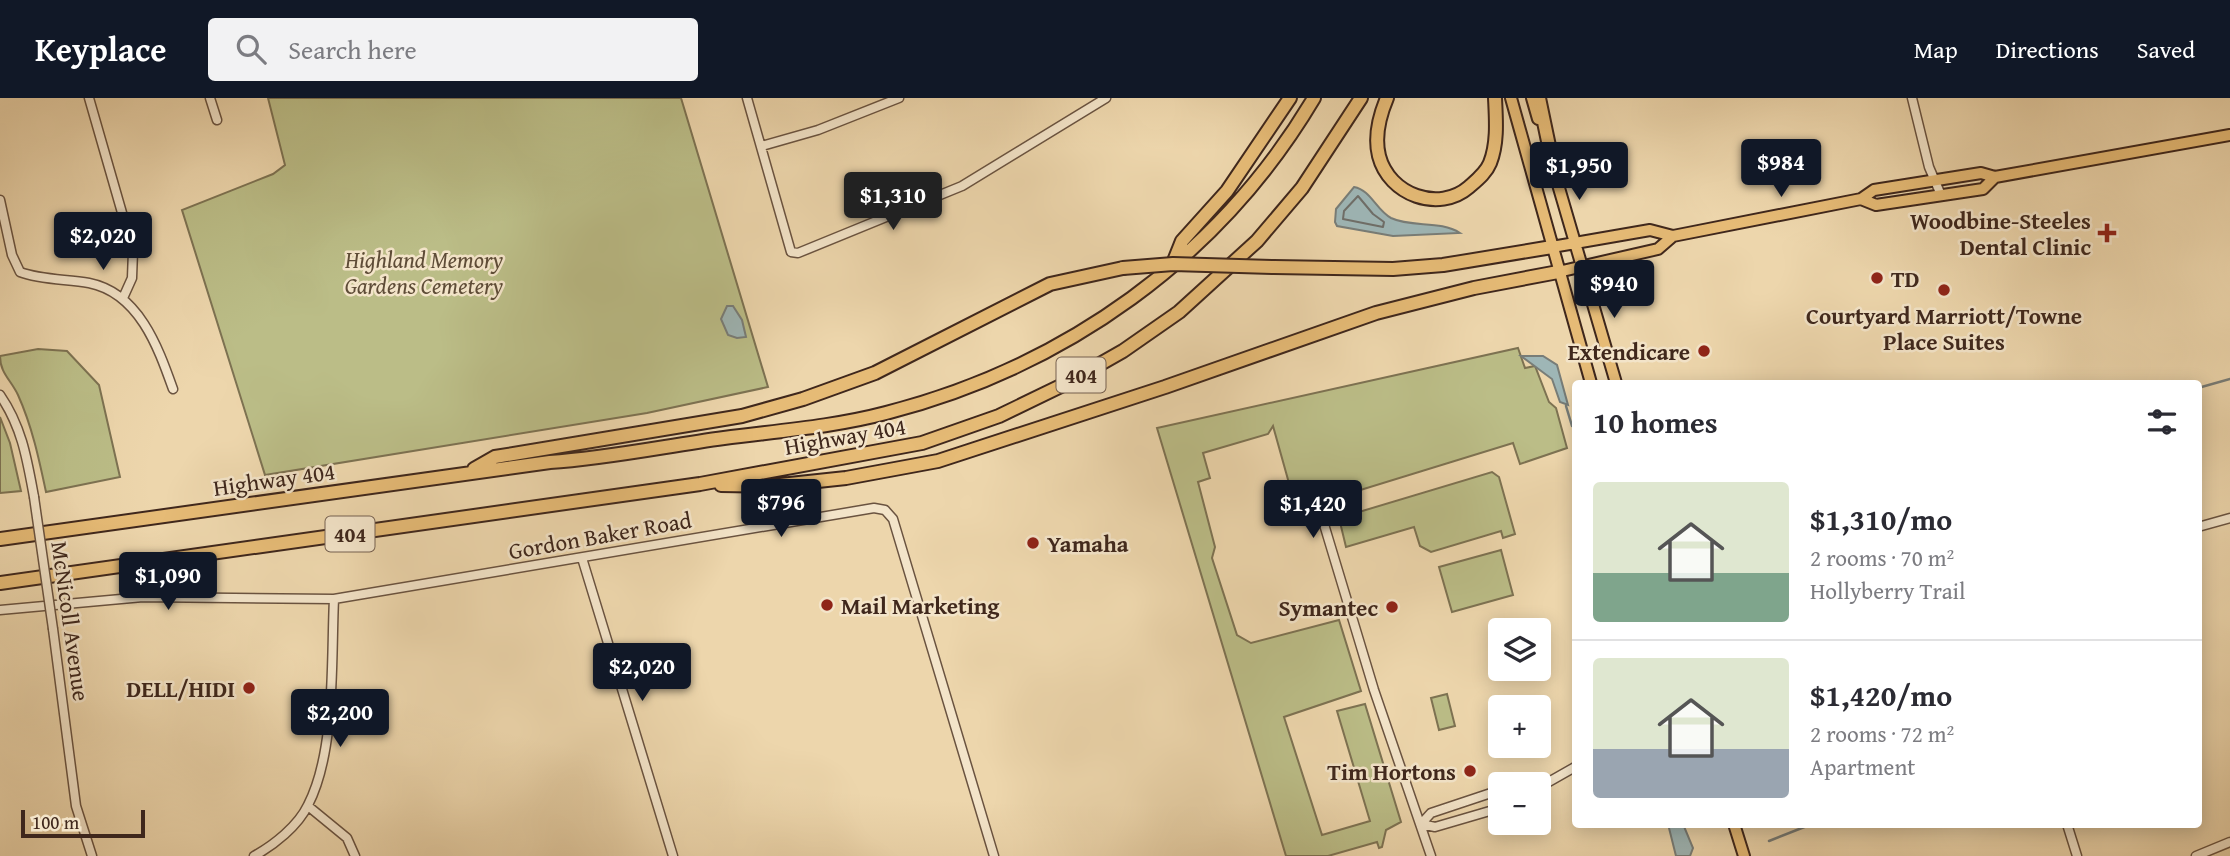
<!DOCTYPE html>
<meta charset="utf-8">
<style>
body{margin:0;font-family:"Gentium Book Plus",serif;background:#f2f2f3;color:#2b2b33;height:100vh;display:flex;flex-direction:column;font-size:26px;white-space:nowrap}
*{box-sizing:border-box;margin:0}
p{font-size:23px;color:#7c7c81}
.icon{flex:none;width:38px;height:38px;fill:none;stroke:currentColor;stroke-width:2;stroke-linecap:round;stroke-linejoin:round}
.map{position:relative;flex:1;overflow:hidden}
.details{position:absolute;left:1572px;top:282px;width:630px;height:448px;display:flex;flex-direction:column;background:#fff;border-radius:7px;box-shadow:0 4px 18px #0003}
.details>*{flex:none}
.controls{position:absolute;left:1488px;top:520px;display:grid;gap:14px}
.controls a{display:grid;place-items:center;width:63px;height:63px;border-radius:7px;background:#fff;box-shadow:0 4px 18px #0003;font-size:35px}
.scale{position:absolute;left:21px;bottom:18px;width:124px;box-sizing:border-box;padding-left:7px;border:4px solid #3f271c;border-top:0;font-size:19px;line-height:24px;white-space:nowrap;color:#3f271c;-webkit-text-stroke:5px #f3e4c9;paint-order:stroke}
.price{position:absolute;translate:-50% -60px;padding:0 16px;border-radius:7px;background:#111827;color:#fff;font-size:23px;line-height:46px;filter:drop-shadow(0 2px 4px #0008)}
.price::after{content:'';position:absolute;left:50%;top:42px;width:21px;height:16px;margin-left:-10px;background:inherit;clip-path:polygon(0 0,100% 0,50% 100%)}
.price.current{background:#222;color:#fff}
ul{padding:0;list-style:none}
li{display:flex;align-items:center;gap:21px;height:175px;padding:0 21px}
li+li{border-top:2px solid #e1e1e2}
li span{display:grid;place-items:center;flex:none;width:196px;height:140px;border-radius:7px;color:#555}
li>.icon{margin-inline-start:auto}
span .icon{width:84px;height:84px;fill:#fffc;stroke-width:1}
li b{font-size:30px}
h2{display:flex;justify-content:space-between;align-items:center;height:84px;padding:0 21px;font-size:30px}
header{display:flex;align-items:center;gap:42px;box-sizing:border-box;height:98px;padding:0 35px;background:#111827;color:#fff}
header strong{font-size:33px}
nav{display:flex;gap:38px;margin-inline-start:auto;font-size:24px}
.search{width:490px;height:63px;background:#f2f2f3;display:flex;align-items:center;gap:18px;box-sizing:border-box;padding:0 24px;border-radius:7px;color:#7c7c81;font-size:26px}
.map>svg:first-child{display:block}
.green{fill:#bbbd87;stroke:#7d7252;stroke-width:2}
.water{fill:#9eb6b6;stroke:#787d78;stroke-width:2}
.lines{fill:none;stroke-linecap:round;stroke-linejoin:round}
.shore{stroke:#6e6e69;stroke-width:2}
.stream{stroke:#787d78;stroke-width:2.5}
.minor-casing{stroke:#6a5340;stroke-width:11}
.major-casing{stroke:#3f271c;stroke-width:14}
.highway-casing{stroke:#3f271c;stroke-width:16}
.minor{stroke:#f3e4c9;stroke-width:8}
.major{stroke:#e6bb76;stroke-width:10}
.highway{stroke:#e6bb76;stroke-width:12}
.minor-bridge-casing{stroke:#6a5340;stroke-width:11;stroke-linecap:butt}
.highway-bridge-casing{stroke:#3f271c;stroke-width:16;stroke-linecap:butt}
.minor-bridge{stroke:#f3e4c9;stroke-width:8}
.highway-bridge{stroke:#e6bb76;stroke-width:12}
.poi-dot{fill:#8f2418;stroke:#f3e4c9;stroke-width:2.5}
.labels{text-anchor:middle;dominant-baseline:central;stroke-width:5;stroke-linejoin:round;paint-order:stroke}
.shield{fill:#f3e4c9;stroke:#756050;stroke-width:2}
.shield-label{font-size:21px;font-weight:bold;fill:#3f271c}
.poi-label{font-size:23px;font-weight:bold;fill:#3f271c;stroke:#f3e4c9;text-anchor:end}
.park-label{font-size:23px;font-style:italic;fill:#5e4c37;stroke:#f3e4c9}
.street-label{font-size:23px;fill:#3f271c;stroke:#f3e4c9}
</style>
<header>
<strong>Keyplace</strong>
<div class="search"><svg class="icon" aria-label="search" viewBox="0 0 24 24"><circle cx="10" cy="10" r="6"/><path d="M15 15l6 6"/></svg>Search here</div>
<nav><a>Map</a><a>Directions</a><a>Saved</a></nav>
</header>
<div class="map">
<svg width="2230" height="758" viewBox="0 0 2230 758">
<rect width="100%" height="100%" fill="#edd6ac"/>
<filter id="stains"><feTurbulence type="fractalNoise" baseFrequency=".00286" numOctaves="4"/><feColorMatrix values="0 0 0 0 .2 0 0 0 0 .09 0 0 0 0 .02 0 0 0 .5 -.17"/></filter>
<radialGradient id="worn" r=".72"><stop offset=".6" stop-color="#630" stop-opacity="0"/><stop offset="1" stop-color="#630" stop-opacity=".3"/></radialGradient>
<path class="green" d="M268 0H681L768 289 647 315 265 377 182 112 273 76 285 67Z
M1518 250 1525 270 1535 268 1549 304 1556 310 1567 350 1520 366 1513 345 1328 402 1326 395 1294 403 1273 328 1268 336 1203 355 1210 380 1198 384 1215 449 1212 460 1237 537 1251 545 1339 522 1361 593 1284 619 1322 737 1370 723 1337 613 1365 606 1401 724 1386 732 1382 749 1379 750 1377 744 1328 758H1286L1157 330Z
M38 251 67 253 99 287 120 379 46 394C39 361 32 328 18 297 11 282 0 275 0 258Z
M0 319 10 345 21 393 0 395Z
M1492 374 1499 379 1515 436 1503 440 1501 433 1431 454 1420 448 1414 429 1346 449 1339 420Z
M1501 452 1513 497 1452 514 1439 469Z
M1447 596 1455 628 1439 632 1431 600Z"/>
<path class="water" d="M1354 89C1371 92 1376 112 1391 120 1412 130 1440 122 1460 135L1393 138 1337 128 1335 124 1336 111Z
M727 208H733L742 222 746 239 737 240 728 237 721 221Z
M1521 258H1543L1557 267 1568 307 1560 304 1552 281Z
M1668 726H1683L1693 750 1690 758H1676Z"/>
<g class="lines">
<path class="shore" d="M1358 98 1373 116 1384 124 1383 129 1343 121 1344 113Z"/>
<path class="stream" d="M2198 290 2230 281
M1566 308 1572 328
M1769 743 1812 726"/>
<g class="minor-casing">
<path id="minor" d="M89 0 133 153 132 180 123 200
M210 0 217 22
M747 0 791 154 798 155 962 88 1106 0
M1912 0 1929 69 1941 97
M762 48 818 32 899 0
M0 102 12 157 20 174C41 182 67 181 89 185 139 195 158 249 173 291
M0 297C22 329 27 361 34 399
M1320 413 1374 592 1431 758
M2198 429 2230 420
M582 460 673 758
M0 512 143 499 334 501 874 410 885 412 893 421 994 758
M53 531 76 708 92 758
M1538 690 1575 669
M1500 692 1431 715 1421 726 1435 729 1500 710
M308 708 347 740 355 758
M2067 726 2077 758
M254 758C274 747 298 728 308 707 336 653 331 562 334 501
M2196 758 2230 744"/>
</g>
<g class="major-casing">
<path id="major" d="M1511 0 1591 285
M1532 0 1538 21
M1552 66 1616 285
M1861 101 1876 107 1983 91 1995 79
M1552 149 1650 132 1673 138 1861 101 1874 92 1981 75 1995 79 2230 37
M1558 174 1658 151 1673 138
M1734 726 1744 758"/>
</g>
<g class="highway-casing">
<path id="highway" d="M1387 0C1379 19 1374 38 1379 58 1389 97 1439 115 1469 89 1477 82 1486 75 1490 65 1498 45 1496 21 1495 0
M1539 0 1554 72
M1172 168 1182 143 1227 93 1290 0
M1274 169 1393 171 1443 167 1552 149
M474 371 495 359 742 318 803 301 875 275 1050 186 1123 170
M721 387 771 388 846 380 938 363 1165 289 1376 215 1474 190 1558 174
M0 441 550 364C609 360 665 348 724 340 777 333 833 329 886 315 1065 269 1219 160 1314 0
M0 485 700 386 922 345 999 318 1065 286 1123 253 1179 214 1257 143 1302 90 1361 0"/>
</g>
<use href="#minor" class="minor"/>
<use href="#major" class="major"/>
<use href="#highway" class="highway"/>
<g class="minor-bridge-casing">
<path id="minor-bridge" d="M34 399 53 531"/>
</g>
<g class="highway-bridge-casing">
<path id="highway-bridge" d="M1123 170 1173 166 1274 169"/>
</g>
<use href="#minor-bridge" class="minor-bridge"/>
<use href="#highway-bridge" class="highway-bridge"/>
</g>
<g class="poi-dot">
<path d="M2103.5 124.5h7v7h7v7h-7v7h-7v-7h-7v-7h7z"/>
<circle cx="1877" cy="180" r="7"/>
<circle cx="1944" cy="192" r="7"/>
<circle cx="1704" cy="253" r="7"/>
<circle cx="1033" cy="445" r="7"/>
<circle cx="827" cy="507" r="7"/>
<circle cx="1392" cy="509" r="7"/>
<circle cx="249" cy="590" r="7"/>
<circle cx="1470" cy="673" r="7"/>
</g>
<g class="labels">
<g class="shield">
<rect x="1056.5" y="259.5" width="49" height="35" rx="5"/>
<rect x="325.5" y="418.5" width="49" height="35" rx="5"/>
</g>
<g class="shield-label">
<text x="1081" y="277">404</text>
<text x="350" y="436">404</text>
</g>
<g class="poi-label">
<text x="2091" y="122">Woodbine-Steeles<tspan x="2091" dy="26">Dental Clinic</tspan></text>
<text x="1891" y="180" text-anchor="start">TD</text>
<text x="1944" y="217" text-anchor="middle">Courtyard Marriott/Towne<tspan x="1944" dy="26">Place Suites</tspan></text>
<text x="1690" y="253">Extendicare</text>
<text x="1047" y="445" text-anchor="start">Yamaha</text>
<text x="841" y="507" text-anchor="start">Mail Marketing</text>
<text x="1378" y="509">Symantec</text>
<text x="235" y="590">DELL/HIDI</text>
<text x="1456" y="673">Tim Hortons</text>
</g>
<g class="park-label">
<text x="424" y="161">Highland Memory<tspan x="424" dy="26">Gardens Cemetery</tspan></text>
</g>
<g class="street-label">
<text transform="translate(845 338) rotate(-10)">Highway 404</text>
<text transform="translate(274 381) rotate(-8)">Highway 404</text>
<text transform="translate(600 437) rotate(-10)">Gordon Baker Road</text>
<text transform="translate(71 523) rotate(82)">McNicoll Avenue</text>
</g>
</g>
<rect width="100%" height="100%" filter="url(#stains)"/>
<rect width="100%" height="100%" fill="url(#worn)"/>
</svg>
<div class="controls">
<a><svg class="icon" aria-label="layers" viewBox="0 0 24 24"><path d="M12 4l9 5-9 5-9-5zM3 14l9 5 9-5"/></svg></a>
<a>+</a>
<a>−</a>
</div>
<div class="scale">100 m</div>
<b class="price" style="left:1781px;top:101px">$984</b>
<b class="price" style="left:1579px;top:104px">$1,950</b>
<b class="price current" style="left:893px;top:134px">$1,310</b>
<b class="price" style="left:103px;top:174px">$2,020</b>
<b class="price" style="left:1614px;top:222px">$940</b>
<b class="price" style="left:781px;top:441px">$796</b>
<b class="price" style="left:1313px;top:442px">$1,420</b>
<b class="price" style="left:168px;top:514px">$1,090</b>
<b class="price" style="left:642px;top:605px">$2,020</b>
<b class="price" style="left:340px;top:651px">$2,200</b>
<section class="details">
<h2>10 homes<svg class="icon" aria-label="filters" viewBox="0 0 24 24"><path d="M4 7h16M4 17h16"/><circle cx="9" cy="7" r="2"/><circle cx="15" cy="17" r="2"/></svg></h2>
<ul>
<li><span style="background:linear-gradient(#dfe7d0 65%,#7fa58c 0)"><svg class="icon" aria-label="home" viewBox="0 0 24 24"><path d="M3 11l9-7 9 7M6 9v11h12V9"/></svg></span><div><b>$1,310/mo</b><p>2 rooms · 70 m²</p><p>Hollyberry Trail</p></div></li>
<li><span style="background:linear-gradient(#dfe7d0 65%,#9aa5b1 0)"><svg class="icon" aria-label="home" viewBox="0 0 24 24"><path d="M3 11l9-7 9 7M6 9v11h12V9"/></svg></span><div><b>$1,420/mo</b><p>2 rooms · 72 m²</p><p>Apartment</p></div></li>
</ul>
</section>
</div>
